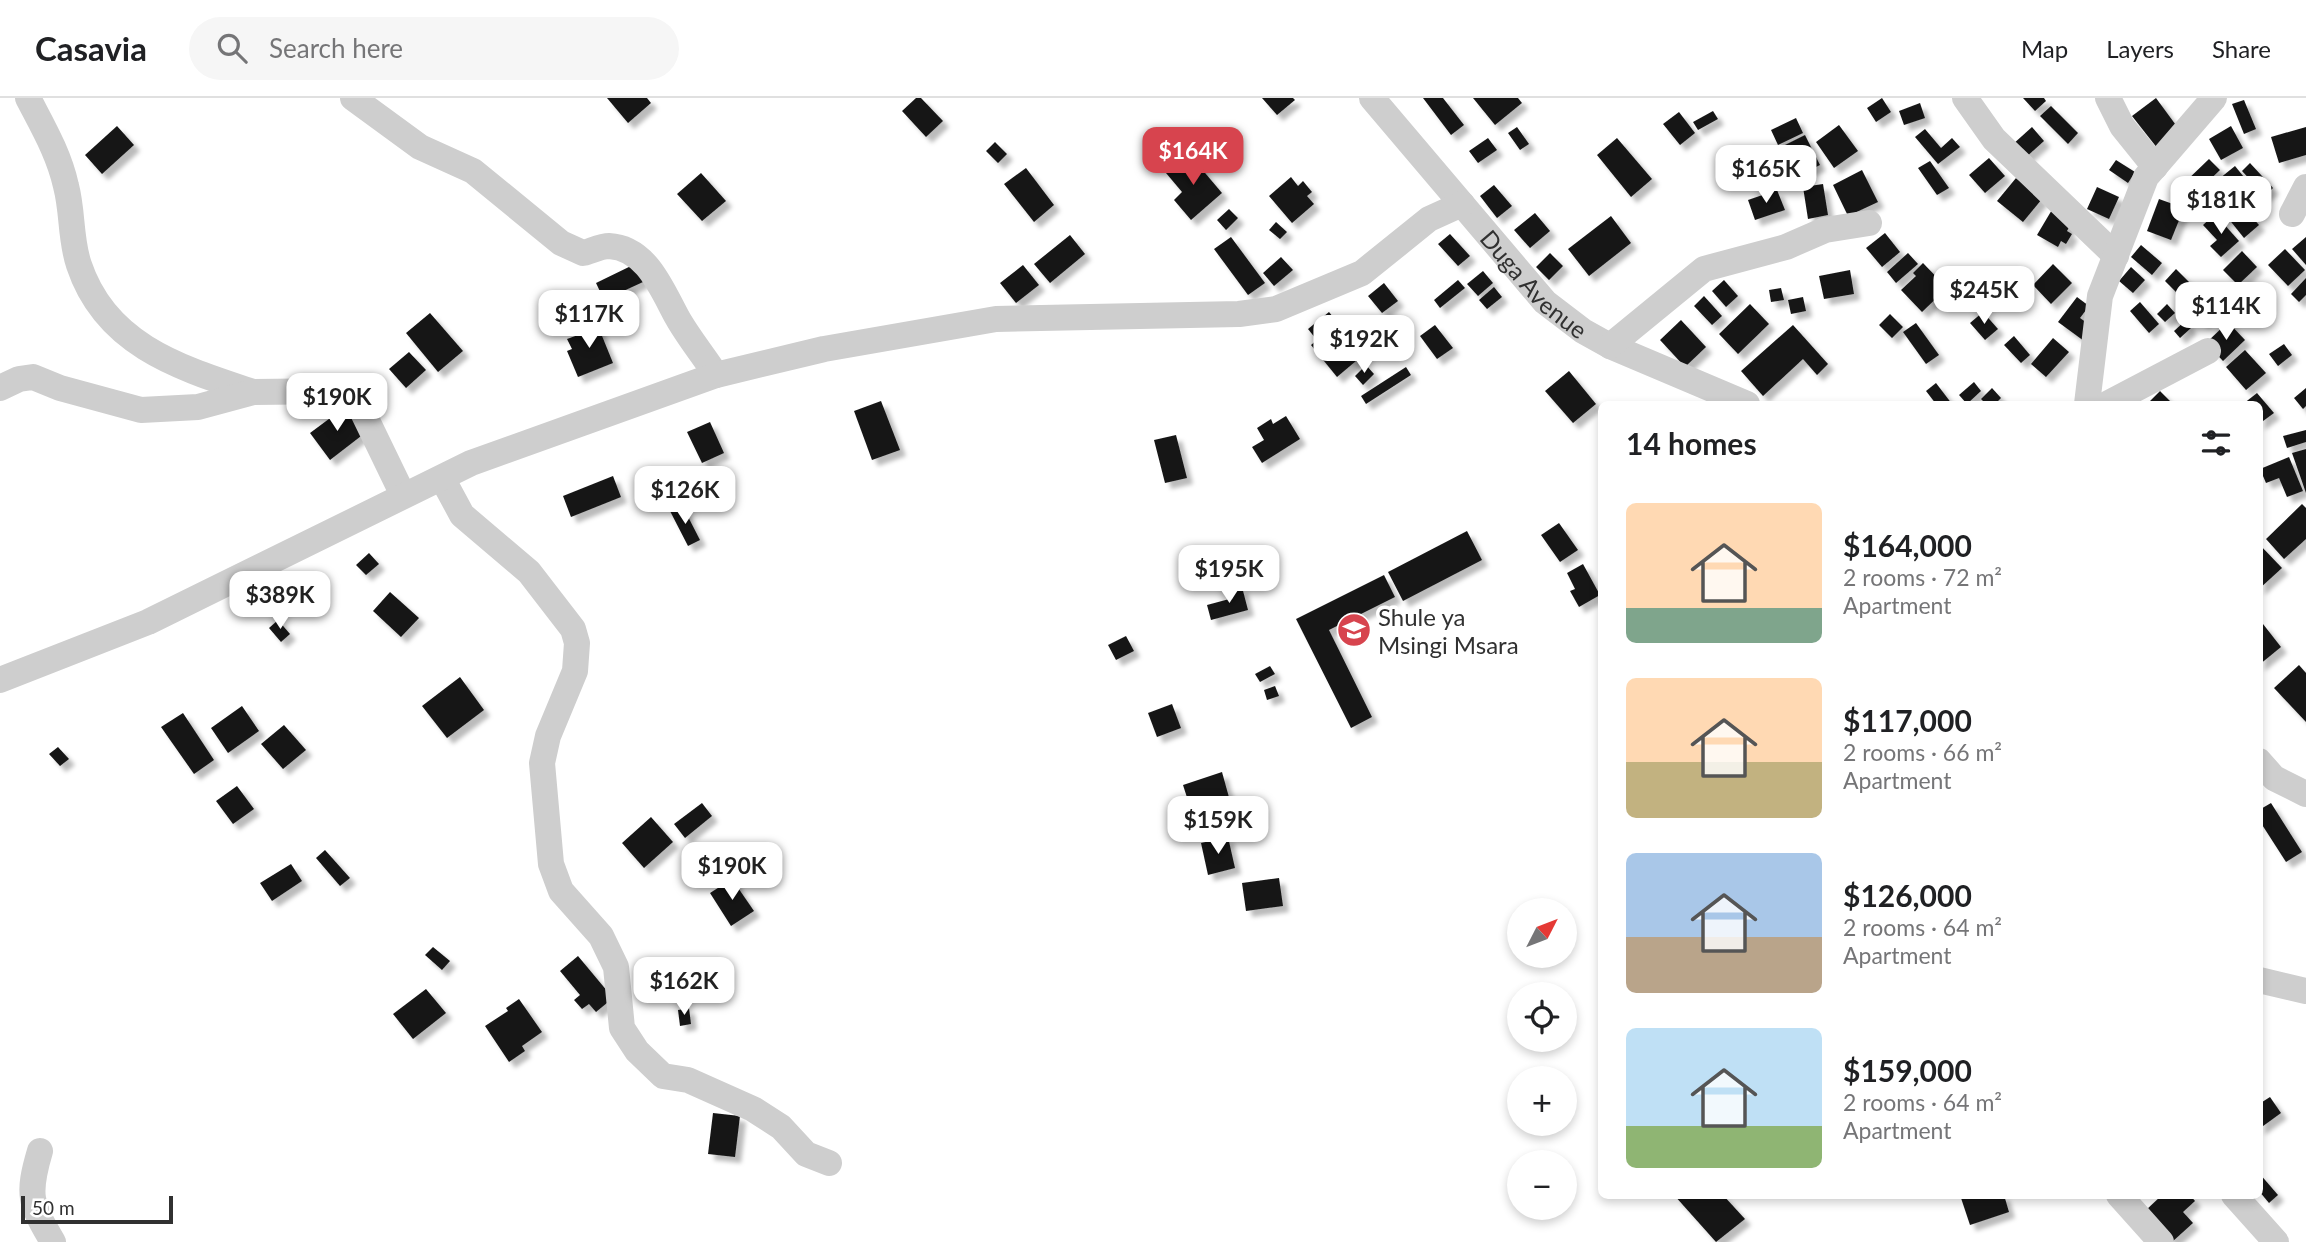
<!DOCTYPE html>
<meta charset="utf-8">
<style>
body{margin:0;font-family:Lato,sans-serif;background:#f6f6f6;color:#202124;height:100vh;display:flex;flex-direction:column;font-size:26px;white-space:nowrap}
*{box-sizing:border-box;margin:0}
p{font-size:23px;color:#757577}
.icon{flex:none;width:38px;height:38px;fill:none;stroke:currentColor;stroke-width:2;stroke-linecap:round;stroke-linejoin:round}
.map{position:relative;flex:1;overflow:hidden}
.side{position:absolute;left:1598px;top:303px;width:665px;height:798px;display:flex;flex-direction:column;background:#fff;border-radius:10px;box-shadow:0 4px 10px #0003}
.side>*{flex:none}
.needle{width:46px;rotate:48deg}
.fabs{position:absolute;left:1507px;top:800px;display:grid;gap:14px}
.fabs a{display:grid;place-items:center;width:70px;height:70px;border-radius:50%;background:#fff;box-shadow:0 4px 10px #0003;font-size:35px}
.scale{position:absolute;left:21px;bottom:18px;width:152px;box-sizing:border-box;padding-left:7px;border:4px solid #313131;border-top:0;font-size:19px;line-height:24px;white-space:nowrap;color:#313131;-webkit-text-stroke:5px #fff;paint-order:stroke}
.price{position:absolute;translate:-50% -60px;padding:0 16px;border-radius:14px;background:#fff;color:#222;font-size:23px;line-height:46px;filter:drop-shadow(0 2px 4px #0008)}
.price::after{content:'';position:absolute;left:50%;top:42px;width:21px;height:16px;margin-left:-10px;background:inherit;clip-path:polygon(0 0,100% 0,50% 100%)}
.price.current{background:#d7444e;color:#fff}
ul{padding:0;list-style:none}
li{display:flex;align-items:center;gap:21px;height:175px;padding:0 28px}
li span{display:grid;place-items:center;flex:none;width:196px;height:140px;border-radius:10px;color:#555}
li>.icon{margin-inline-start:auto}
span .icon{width:84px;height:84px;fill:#fffc;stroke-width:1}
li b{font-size:30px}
h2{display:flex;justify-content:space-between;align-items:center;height:84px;padding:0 28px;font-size:30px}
header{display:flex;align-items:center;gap:42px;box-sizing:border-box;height:98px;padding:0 35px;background:#fff;border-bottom:2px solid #e0e0e0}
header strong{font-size:33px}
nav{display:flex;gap:38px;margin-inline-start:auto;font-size:24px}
.search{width:490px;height:63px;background:#f6f6f6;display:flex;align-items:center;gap:18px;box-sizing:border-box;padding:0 24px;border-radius:38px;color:#757577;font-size:26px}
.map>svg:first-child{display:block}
.building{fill:#181818;filter:url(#shadow)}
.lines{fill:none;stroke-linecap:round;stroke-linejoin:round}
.minor{stroke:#cecece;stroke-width:26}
.labels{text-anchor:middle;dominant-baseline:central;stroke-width:7;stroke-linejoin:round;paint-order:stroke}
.street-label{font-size:24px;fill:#313131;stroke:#fff}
.poi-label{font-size:24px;fill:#313131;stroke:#fff;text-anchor:start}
</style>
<header>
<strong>Casavia</strong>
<div class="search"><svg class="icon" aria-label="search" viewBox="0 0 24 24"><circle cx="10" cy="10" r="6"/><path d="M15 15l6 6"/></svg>Search here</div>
<nav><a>Map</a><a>Layers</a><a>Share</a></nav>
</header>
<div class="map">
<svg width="2306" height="1144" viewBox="0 0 2306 1144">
<defs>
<filter id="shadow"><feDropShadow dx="6" dy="6" stdDeviation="2" flood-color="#0004"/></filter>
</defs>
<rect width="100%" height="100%" fill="#fff"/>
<path class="building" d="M607 0H647L651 5 628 25Z
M916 0H921L943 23 926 39 902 13Z
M1262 0H1293L1295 2 1277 17Z
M1423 0H1443L1464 27 1451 37Z
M1473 0H1518L1522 5 1495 27Z
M1882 0 1891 14 1876 24 1867 10Z
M2023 0H2044L2046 3 2035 13Z
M2156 0 2181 34 2158 51 2132 18Z
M2244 2 2256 31 2244 36 2232 6Z
M1920 5 1925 20 1904 27 1899 13Z
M2051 8 2078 35 2068 46 2040 18Z
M1713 13 1718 21 1698 32 1693 24Z
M1679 14 1695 35 1680 47 1663 26Z
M1796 20 1803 35 1778 47 1771 32Z
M1839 27 1858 53 1834 70 1816 44Z
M117 28 134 47 102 76 85 57Z
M2231 28 2243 50 2221 62 2209 41Z
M1517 29 1529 46 1520 52 1508 35Z
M2032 29 2044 43 2024 61 2012 47Z
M2306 29V57L2279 65 2271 39Z
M1925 31 1941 50 1952 40 1960 49 1938 66 1915 39Z
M1805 37 1820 67 1794 80 1779 50Z
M1488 40 1497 52 1478 65 1469 53Z
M1617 40 1652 81 1631 99 1597 57Z
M995 44 1007 56 998 65 986 53Z
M1189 56 1222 95 1191 122 1174 102 1182 94 1166 75Z
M1989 60 2005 78 1985 95 1969 77Z
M2209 61 2220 72 2194 97 2183 86Z
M2116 62 2135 74 2128 85 2109 72Z
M1930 63 1949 90 1937 97 1918 70Z
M2250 65 2273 90 2265 98 2242 73Z
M2235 68 2248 84 2223 105 2209 89Z
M1026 70 1054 107 1034 124 1004 86Z
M1862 72 1878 104 1848 118 1833 87Z
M701 75 726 103 702 123 677 96Z
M1291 79 1298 88 1303 83 1312 94 1307 98 1314 106 1292 125 1269 98Z
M2016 80 2042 101 2023 124 1997 103Z
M1823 86 1828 117 1808 121 1803 89Z
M1494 87 1512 108 1497 120 1480 98Z
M2097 89 2119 99 2109 121 2087 111Z
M1777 92 1785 112 1755 122 1748 102Z
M2159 101 2184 110 2171 142 2147 133Z
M2238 103 2259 127 2244 140 2224 115Z
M2053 110 2073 122 2067 133 2072 136 2066 146 2061 143 2058 149 2037 137Z
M1229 111 1238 120 1226 132 1217 122Z
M1535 115 1550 133 1530 150 1514 132Z
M2215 116 2239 143 2221 159 2210 148 2217 142 2203 127Z
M1611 118 1631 145 1589 178 1568 151Z
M1276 124 1287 134 1280 141 1269 132Z
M1885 135 1900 154 1882 169 1866 150Z
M1450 136 1470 158 1458 168 1438 146Z
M1070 137 1085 156 1050 185 1034 166Z
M1231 139 1265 185 1248 197 1214 151Z
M2306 139V167L2292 151Z
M2141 147 2162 165 2152 177 2131 159Z
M2285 151 2305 172 2288 188 2268 167Z
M2242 153 2257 169 2238 187 2223 172Z
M1550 155 1563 168 1549 182 1536 169Z
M1908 155 1918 166 1896 185 1887 174Z
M1281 159 1293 172 1274 188 1263 175Z
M1923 165 1947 190 1922 214 1901 192 1916 178 1913 175Z
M635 166 643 184 604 202 596 185Z
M2053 166 2072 185 2051 206 2033 187Z
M1023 167 1039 187 1016 205 1000 185Z
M2131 169 2145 182 2133 195 2119 183Z
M2176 171 2192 187 2180 198 2165 183Z
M1850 172 1854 196 1824 201 1819 178Z
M1483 173 1493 185 1478 198 1467 186Z
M2306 180V197L2299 204 2291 196Z
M1458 182 1465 190 1440 210 1434 202Z
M1724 182 1738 198 1726 209 1712 193Z
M1384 185 1398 203 1382 215 1368 198Z
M1494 189 1502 199 1487 211 1479 202Z
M1781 190 1784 202 1771 204 1769 192Z
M1704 198 1722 218 1712 227 1694 208Z
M1803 199 1806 213 1791 216 1788 202Z
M2077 199 2089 208 2080 220 2094 230 2084 243 2058 224Z
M2201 199 2214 215 2203 225 2189 209Z
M2140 204 2159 226 2149 235 2130 213Z
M1750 206 1769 226 1738 256 1719 236Z
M2167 206 2175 215 2165 224 2157 216Z
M1329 214 1337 224 1316 241 1308 231Z
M1983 214 1998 231 1985 242 1970 225Z
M430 215 463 253 438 274 406 235Z
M1890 216 1903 229 1892 240 1879 227Z
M1364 219 1382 241 1337 279 1311 247 1332 229 1340 238Z
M1681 222 1706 249 1685 269 1660 242Z
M596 223 613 265 578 279 567 253 572 251 567 241 578 237 576 231Z
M2185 223 2191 230 2180 240 2174 233Z
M2228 224 2245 242 2223 263 2206 245Z
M1916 225 1939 257 1926 266 1903 234Z
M1435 227 1453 250 1437 261 1420 238Z
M1793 227 1828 266 1817 277 1803 261 1763 298 1741 273Z
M2014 238 2030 257 2021 265 2004 247Z
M2053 240 2069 254 2046 279 2031 266Z
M2284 246 2292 257 2278 268 2269 256Z
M2245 252 2266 275 2246 292 2226 269Z
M409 254 426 272 406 290 389 271Z
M1366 267 1374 276 1363 287 1355 278Z
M1406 269 1411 277 1366 306 1361 298Z
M1569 273 1596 306 1573 325 1545 293Z
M1974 284 1981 293 1967 306 1959 297Z
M1936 285 1952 306H1936L1926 293Z
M1992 290 2001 300 1995 306H1986L1981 301Z
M2306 290V308L2303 311 2294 300Z
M2160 293 2173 306H2147Z
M2257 295 2274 315 2259 326V306H2243Z
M881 303 900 352 872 362 854 313Z
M345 309 365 335 330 362 310 335Z
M1286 318 1300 341 1262 365 1252 349 1264 342 1257 330 1271 321 1273 326Z
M710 324 724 355 702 365 687 334Z
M2306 332V344L2287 350 2283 338Z
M1176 337 1187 380 1165 385 1154 342Z
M2306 351V395L2292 355Z
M2289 359 2303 393 2287 399 2279 380 2266 385 2260 371Z
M613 378 621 399 571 419 563 398Z
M2302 406 2306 410V441L2284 461 2266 441Z
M682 407 700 442 688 448 670 413Z
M1559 425 1578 452 1560 464 1541 437Z
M1467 433 1482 462 1403 503 1388 474Z
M2259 446 2282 470 2259 491Z
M369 455 379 466 366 477 356 467Z
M1583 466 1600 497 1579 509 1570 493 1575 491 1567 475Z
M1384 477 1395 499 1329 532 1372 619 1351 630 1296 521Z
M1242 489 1248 512 1211 522 1207 507 1233 500 1230 492Z
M390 494 419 520 401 539 373 513Z
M278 522 290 536 281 544 269 530Z
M2263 526 2281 549 2259 567V529Z
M1126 538 1134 553 1116 562 1108 547Z
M2299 567 2306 575V624L2274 590Z
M1270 568 1275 576 1260 584 1255 576Z
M460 579 484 612 447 640 422 608Z
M1275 588 1279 598 1267 602 1264 592Z
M1172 606 1181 630 1157 639 1148 615Z
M242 608 259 633 228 655 211 630Z
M183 615 214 662 194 676 161 629Z
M284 627 306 652 283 671 261 646Z
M58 649 69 661 60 668 49 656Z
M1222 674 1230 703 1192 715 1183 687Z
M237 688 254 711 233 726 216 703Z
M702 705 712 718 685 740 674 726Z
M2271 705 2302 754 2286 764 2259 722V712Z
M651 719 673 744 644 770 622 745Z
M1228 739 1235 770 1208 777 1201 745Z
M325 752 350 780 340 788 316 760Z
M291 766 302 783 272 803 260 785Z
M1279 780 1283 808 1246 813 1242 785Z
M732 781 754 813 731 828 710 795Z
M433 849 450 863 442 872 425 857Z
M578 858 613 900 596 914 589 906 582 911 574 902 580 897 560 873Z
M426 891 446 915 413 941 393 916Z
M519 901 542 934 522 948 525 953 509 964 485 928 508 913 506 910Z
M689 910 691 926 680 928 678 912Z
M2270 999 2281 1015 2259 1031V1006Z
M713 1015 740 1018 735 1059 708 1056Z
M2259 1075 2278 1097 2269 1105 2259 1093Z
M1674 1097H1723L1745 1121 1716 1144Z
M1969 1097H2004L2009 1114 1970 1127 1961 1100Z
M2162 1097H2190L2195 1103 2183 1114 2193 1125 2172 1144 2145 1113Z"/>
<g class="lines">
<g class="minor">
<path d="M28 0C43 29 59 56 66 88 73 114 70 141 79 167 106 248 181 270 253 294"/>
<path d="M353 0 420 49 473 73 561 145 583 155C591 153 601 148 609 148 647 150 662 192 677 219 688 239 704 258 716 277"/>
<path id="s1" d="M1372 0 1545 204 1583 233 1610 248 1747 306"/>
<path d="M1965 0 1994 41 2116 158"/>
<path d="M2108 0 2122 28 2155 69"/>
<path d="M2292 116 2306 89"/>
<path d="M1610 248 1704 171 1786 149 1825 132 1869 125"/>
<path d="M0 290 19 281 33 279 60 290 141 312 198 309 253 294 341 293 358 304 403 397"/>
<path d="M2087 306 2100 198 2146 79 2214 0"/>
<path d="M2107 306 2208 253"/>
<path d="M442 380 462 417 529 474 573 531 577 545 575 573 548 638 542 665 551 766 561 793 601 838 616 869 622 930 637 953 663 978 688 982 753 1011 781 1029 806 1056 829 1065"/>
<path d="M0 582 148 524 471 365 716 277 824 251 996 221 1239 216 1276 211 1362 175 1429 121 1462 106"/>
<path d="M2259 663 2274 680 2306 696"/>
<path d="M2259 882 2306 893"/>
<path d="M40 1053C27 1097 30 1105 53 1144"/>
<path d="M2119 1097 2161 1144"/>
<path d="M2234 1097 2276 1144"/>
</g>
</g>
<defs>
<g id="school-disc" transform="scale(1.75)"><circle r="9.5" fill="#d7444e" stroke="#fff"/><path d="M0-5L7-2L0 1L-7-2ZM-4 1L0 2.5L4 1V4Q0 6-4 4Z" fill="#fff"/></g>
</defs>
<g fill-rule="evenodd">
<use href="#school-disc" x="1354" y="532"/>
</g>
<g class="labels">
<g class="street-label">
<text stroke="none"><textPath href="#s1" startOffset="247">Duga Avenue</textPath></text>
</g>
<g class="poi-label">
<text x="1378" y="518">Shule ya<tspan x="1378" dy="28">Msingi Msara</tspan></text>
</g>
</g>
</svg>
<div class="fabs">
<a><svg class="needle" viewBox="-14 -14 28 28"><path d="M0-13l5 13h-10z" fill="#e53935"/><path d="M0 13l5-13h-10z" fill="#757577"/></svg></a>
<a><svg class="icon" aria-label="locate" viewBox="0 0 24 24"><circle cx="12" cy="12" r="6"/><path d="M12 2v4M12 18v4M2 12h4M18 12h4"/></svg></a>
<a>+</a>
<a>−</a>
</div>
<div class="scale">50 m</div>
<b class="price current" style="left:1193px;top:89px">$164K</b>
<b class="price" style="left:1766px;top:107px">$165K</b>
<b class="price" style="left:2221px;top:138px">$181K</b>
<b class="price" style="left:1984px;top:228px">$245K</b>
<b class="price" style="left:2226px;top:244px">$114K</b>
<b class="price" style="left:589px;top:252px">$117K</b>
<b class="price" style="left:1364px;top:277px">$192K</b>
<b class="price" style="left:337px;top:335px">$190K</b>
<b class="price" style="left:685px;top:428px">$126K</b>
<b class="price" style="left:1229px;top:507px">$195K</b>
<b class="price" style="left:280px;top:533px">$389K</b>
<b class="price" style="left:1218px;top:758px">$159K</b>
<b class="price" style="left:732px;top:804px">$190K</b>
<b class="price" style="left:684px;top:919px">$162K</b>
<section class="side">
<h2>14 homes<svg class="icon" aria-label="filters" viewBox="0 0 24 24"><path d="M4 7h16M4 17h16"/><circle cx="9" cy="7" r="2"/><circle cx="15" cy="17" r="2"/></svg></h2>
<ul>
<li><span style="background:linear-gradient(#ffd9b3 75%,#7fa58c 0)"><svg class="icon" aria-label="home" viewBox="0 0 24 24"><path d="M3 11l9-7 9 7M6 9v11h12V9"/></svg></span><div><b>$164,000</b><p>2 rooms · 72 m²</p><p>Apartment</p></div></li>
<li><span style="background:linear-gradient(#ffd9b3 60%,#c2b280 0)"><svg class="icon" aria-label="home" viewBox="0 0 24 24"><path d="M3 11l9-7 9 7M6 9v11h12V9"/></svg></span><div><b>$117,000</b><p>2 rooms · 66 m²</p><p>Apartment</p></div></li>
<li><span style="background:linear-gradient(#a9c7e8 60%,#b9a48a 0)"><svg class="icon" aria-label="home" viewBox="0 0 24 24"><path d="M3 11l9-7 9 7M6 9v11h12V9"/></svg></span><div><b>$126,000</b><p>2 rooms · 64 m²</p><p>Apartment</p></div></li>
<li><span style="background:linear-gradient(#bfe0f5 70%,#8fb573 0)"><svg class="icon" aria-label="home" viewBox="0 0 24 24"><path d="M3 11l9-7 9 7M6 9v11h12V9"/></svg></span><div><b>$159,000</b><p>2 rooms · 64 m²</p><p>Apartment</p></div></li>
</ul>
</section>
</div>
